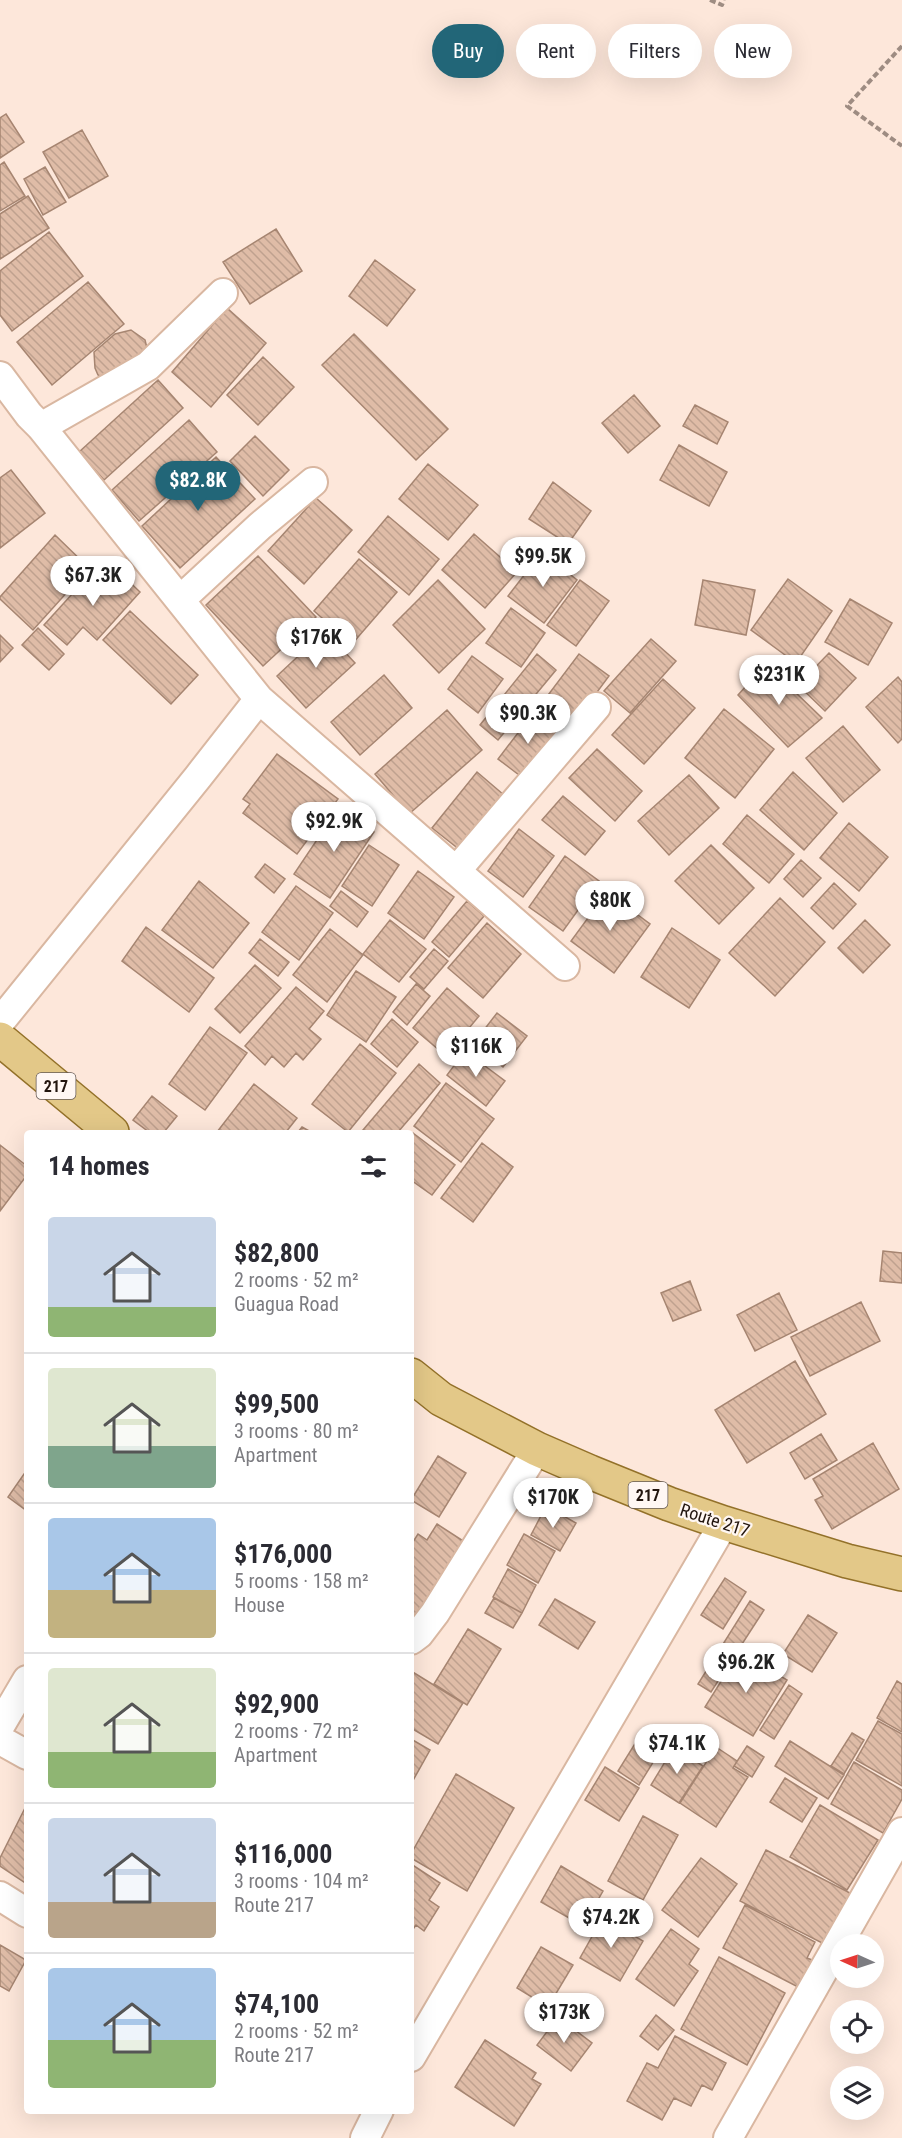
<!DOCTYPE html>
<meta charset="utf-8">
<style>
body{margin:0;font-family:"Roboto Condensed",sans-serif;background:#f2f2f3;color:#2b2b33;height:100vh;display:flex;flex-direction:column;font-size:22px;white-space:nowrap}
*{box-sizing:border-box;margin:0}
p{font-size:20px;color:#7c7c81}
.icon{flex:none;width:33px;height:33px;fill:none;stroke:currentColor;stroke-width:2;stroke-linecap:round;stroke-linejoin:round}
.map{position:relative;flex:1;overflow:hidden}
.panel{position:absolute;left:24px;top:1130px;width:390px;height:984px;display:flex;flex-direction:column;background:#fff;border-radius:6px;box-shadow:0 6px 24px #0002}
.panel>*{flex:none}
.top-card{position:absolute;left:432px;top:24px;width:380px;height:54px;display:flex;gap:12px}
.needle{width:39px;rotate:273deg}
.buttons{position:absolute;left:830px;top:1934px;display:grid;gap:12px}
.buttons a{display:grid;place-items:center;width:54px;height:54px;border-radius:50%;background:#fff;box-shadow:0 6px 24px #0002;font-size:30px}
.price{position:absolute;translate:-50% -51px;padding:0 14px;border-radius:21px;background:#fff;color:#222;font-size:20px;line-height:39px;filter:drop-shadow(0 2px 3px #0008)}
.price::after{content:'';position:absolute;left:50%;top:36px;width:18px;height:14px;margin-left:-9px;background:inherit;clip-path:polygon(0 0,100% 0,50% 100%)}
.price.current{background:#226678;color:#fff}
ul{padding:0;list-style:none}
li{display:flex;align-items:center;gap:18px;height:150px;padding:0 24px}
li+li{border-top:2px solid #e1e1e2}
li span{display:grid;place-items:center;flex:none;width:168px;height:120px;border-radius:6px;color:#555}
li>.icon{margin-inline-start:auto}
span .icon{width:72px;height:72px;fill:#fffc;stroke-width:1}
li b{font-size:26px}
h2{display:flex;justify-content:space-between;align-items:center;height:72px;padding:0 24px;font-size:26px}
.chip{padding:0 21px;border-radius:27px;background:#fff;box-shadow:0 6px 24px #0002;font-size:21px;line-height:54px}
.chip.current{background:#226678;color:#fff}
.map>svg:first-child{display:block}
.building{fill:url(#building-back-hatch);stroke:#a68571;stroke-width:1.5}
.lines{fill:none;stroke-linecap:round;stroke-linejoin:round}
.minor-casing{stroke:#d9b7a1;stroke-width:32}
.primary-casing{stroke:#937129;stroke-width:36}
.path{stroke:#9e8c82;stroke-width:4;stroke-dasharray:6 3;stroke-linecap:butt}
.minor{stroke:#fff;stroke-width:28}
.primary{stroke:#e3c888;stroke-width:33}
.labels{text-anchor:middle;dominant-baseline:central;stroke-width:4.5;stroke-linejoin:round;paint-order:stroke}
.shield{fill:#fff7f3;stroke:#645953;stroke-width:1.5}
.shield-label{font-size:16px;font-weight:bold;fill:#22150e}
.street-label{font-size:18px;fill:#22150e;stroke:#fff7f3}
</style>
<div class="map">
<svg width="902" height="2138" viewBox="0 0 902 2138">
<defs>
<pattern id="building-back-hatch" width="6" height="6" patternUnits="userSpaceOnUse" patternTransform="scale(1.5)"><rect width="6" height="6" fill="#dfbca7"/><path d="M-1 5l2 2M0 0l6 6M5-1l2 2" fill="none" stroke="#bfa18f"/></pattern>
</defs>
<rect width="100%" height="100%" fill="#fde7da"/>
<path class="building" d="M6 114 24 142 0 158V118Z
M82 130 108 176 69 198 43 152Z
M4 162 25 196 0 211V165Z
M45 167 66 202 43 215 24 179Z
M28 196 49 228 0 259V214Z
M276 229 302 271 250 304 223 262Z
M49 232 83 276 12 331 0 315V271Z
M375 260 415 290 387 326 349 296Z
M88 282 124 324 52 385 17 342Z
M227 308 266 343 211 407 172 372Z
M131 330 145 340 147 348 120 378 107 380 98 375 95 368 94 352 115 334Z
M354 334 448 429 416 460 322 365Z
M263 357 294 387 258 425 227 395Z
M158 380 183 408 104 480 79 452Z
M634 395 660 426 628 453 602 423Z
M695 405 728 422 717 444 683 426Z
M189 420 217 452 139 521 112 490Z
M255 436 289 470 263 496 230 461Z
M679 445 727 472 709 506 660 480Z
M216 457 255 499 180 568 142 526Z
M428 464 478 505 448 540 399 499Z
M11 470 45 513 0 548V478Z
M553 482 591 511 568 544 529 519Z
M316 498 352 530 304 584 268 551Z
M388 516 439 559 409 595 358 552Z
M474 534 517 572 485 608 442 570Z
M55 535 89 568 33 630 0 599V597Z
M542 552 577 580 544 623 508 596Z
M258 556 316 617 263 666 206 605Z
M359 559 397 592 352 644 314 611Z
M117 570 140 592 97 640 83 627 67 645 44 625 93 571 105 583Z
M788 579 832 611 796 663 751 630Z
M438 580 485 629 439 673 393 625Z
M580 580 609 601 576 646 547 625Z
M703 580 755 590 746 635 695 625Z
M850 599 892 623 868 665 825 642Z
M511 608 545 633 521 667 486 643Z
M130 611 198 675 171 704 103 640Z
M38 628 64 654 49 670 22 645Z
M325 631 355 663 306 708 277 676Z
M0 635 13 648 0 662Z
M651 639 676 661 630 713 604 691Z
M829 653 856 678 825 711 798 685Z
M537 654 556 670 498 740 480 725Z
M579 654 609 676 572 726 542 703Z
M472 656 503 679 478 713 448 689Z
M766 664 822 718 788 747 738 695Z
M384 675 412 708 360 755 331 722Z
M898 677 902 682V739L898 743 866 707Z
M663 679 695 708 644 764 612 735Z
M724 709 774 749 735 798 685 758Z
M447 710 482 750 409 814 375 774Z
M534 712 559 730 523 778 498 759Z
M843 726 880 770 843 802 806 758Z
M597 749 642 791 615 821 569 778Z
M277 754 338 799 297 854 243 813 250 804 243 799Z
M477 772 504 795 460 850 432 828Z
M793 772 837 813 804 850 760 810Z
M689 775 719 808 669 855 638 821Z
M563 796 605 831 585 855 542 820Z
M339 807 374 832 330 898 294 874Z
M747 815 794 854 769 883 723 844Z
M849 823 888 857 859 891 820 858Z
M519 829 554 856 523 897 488 871Z
M369 845 399 865 372 906 342 886Z
M711 845 754 888 719 924 675 881Z
M565 856 599 881 563 931 529 907Z
M801 860 821 878 803 897 784 879Z
M265 864 285 879 274 893 255 877Z
M418 871 454 897 424 939 388 913Z
M199 881 249 923 213 968 162 930Z
M834 883 856 904 833 929 811 908Z
M296 886 333 913 299 960 262 932Z
M341 891 368 912 357 927 330 906Z
M607 892 650 924 614 973 571 941Z
M780 898 825 942 775 996 729 953Z
M467 901 484 916 449 957 432 942Z
M390 920 426 949 399 982 363 954Z
M865 920 890 945 863 973 838 948Z
M487 923 521 954 483 998 448 968Z
M146 927 214 978 189 1012 122 961Z
M672 928 720 960 689 1008 641 977Z
M330 929 363 955 327 1002 293 975Z
M260 939 289 962 278 976 249 953Z
M434 949 448 961 424 989 410 977Z
M255 965 281 988 240 1033 215 1009Z
M356 971 396 997 366 1042 327 1015Z
M416 984 430 996 407 1025 393 1012Z
M296 987 324 1011 309 1029 321 1039 303 1060 296 1053 284 1067 272 1056 265 1065 245 1046Z
M447 988 479 1016 446 1056 413 1028Z
M497 1013 527 1036 503 1067 473 1044Z
M392 1019 418 1042 397 1067 371 1044Z
M210 1027 247 1053 205 1110 169 1084Z
M360 1044 396 1073 348 1132 312 1104Z
M465 1051 505 1081 486 1106 447 1075Z
M419 1064 440 1083 398 1132H365L363 1130Z
M446 1083 494 1119 461 1162 414 1126Z
M254 1084 297 1118 286 1132H217Z
M152 1096 177 1116 164 1132H149L133 1120Z
M302 1127 311 1132H298Z
M413 1133 455 1165 432 1195 411 1180V1135Z
M482 1143 513 1167 473 1222 441 1198Z
M0 1145 27 1166V1175L0 1211Z
M883 1251 902 1253V1283L880 1281Z
M690 1281 701 1310 673 1321 661 1293Z
M779 1293 797 1330 755 1351 737 1315Z
M861 1302 880 1341 810 1376 791 1337Z
M795 1361 826 1414 747 1463 715 1410Z
M821 1434 837 1460 805 1479 790 1453Z
M873 1443 899 1489 832 1529 815 1500 823 1496 813 1479Z
M438 1456 466 1473 439 1517 411 1500Z
M24 1474 27 1476V1511L8 1497Z
M546 1506 576 1523 560 1551 531 1535Z
M437 1524 471 1546 411 1627V1545L418 1534 427 1540Z
M524 1534 555 1551 538 1583 507 1565Z
M508 1569 536 1585 522 1613 493 1597Z
M725 1578 746 1592 723 1629 701 1615Z
M494 1598 522 1613 513 1628 485 1613Z
M555 1599 595 1622 578 1649 539 1625Z
M750 1601 764 1610 711 1692 698 1684Z
M808 1615 837 1633 812 1672 783 1654Z
M468 1629 501 1649 467 1705 434 1684Z
M740 1651 787 1680 753 1736 705 1707Z
M411 1671 463 1703 438 1744 411 1728Z
M897 1681 902 1684V1732L877 1718Z
M789 1685 802 1694 774 1739 760 1730Z
M878 1721 902 1734V1786L856 1760Z
M693 1725 718 1741 704 1762 680 1746Z
M852 1733 864 1740 844 1774 831 1766Z
M411 1739 430 1750 411 1784Z
M790 1741 844 1775 828 1799 775 1766Z
M636 1742 657 1756 639 1785 618 1771Z
M747 1746 764 1757 752 1777 734 1766Z
M674 1747 703 1766 679 1803 651 1785Z
M716 1747 737 1761 733 1768 748 1777 716 1827 680 1803Z
M854 1762 902 1790V1799L883 1833 831 1804Z
M605 1767 639 1788 619 1821 585 1800Z
M456 1774 514 1808 467 1891 411 1858V1854Z
M785 1778 817 1798 802 1822 770 1802Z
M27 1804V1884L0 1866V1858Z
M820 1805 878 1840 847 1890 790 1857Z
M643 1816 678 1835 643 1900 608 1881Z
M766 1850 854 1895 828 1946 740 1901Z
M701 1858 737 1884 698 1937 662 1910Z
M411 1864 440 1883 429 1900 439 1907 424 1931 416 1925 411 1932Z
M561 1866 603 1891 583 1926 541 1902Z
M745 1905 815 1942 807 1958 812 1960 798 1987 723 1948Z
M603 1917 643 1941 620 1981 580 1958Z
M671 1929 699 1949 689 1964 698 1971 674 2006 636 1979Z
M0 1945 26 1960 9 1991 0 1986Z
M541 1947 573 1965 548 2007 517 1988Z
M719 1957 785 1993 747 2065 681 2029Z
M656 2015 674 2030 658 2050 640 2036Z
M558 2017 592 2043 571 2071 537 2045Z
M675 2036 726 2063 712 2090 702 2085 691 2106 674 2098 662 2120 627 2101 647 2063 658 2068Z
M485 2040 536 2073 532 2079 541 2084 514 2126 455 2087Z"/>
<g class="lines">
<g class="minor-casing">
<path id="minor" d="M0 376 29 415 41 427 259 699 198 777 0 1022
M41 427 148 366 223 293
M180 600 260 526 313 482
M259 699 565 966
M456 871 596 707
M411 1640 419 1634 435 1613 537 1449
M0 1726 27 1680
M0 1740 27 1755
M0 1896 27 1913
M411 2057 724 1523
M365 2138 379 2110
M728 2138 902 1832"/>
</g>
<g class="primary-casing">
<path id="primary" d="M0 1039 112 1132
M411 1375 441 1399 537 1449 590 1472 669 1504 724 1523 847 1561 902 1574"/>
</g>
<path class="path" d="M710 0 722 5 724 0
M902 46 847 106 902 146"/>
<use href="#minor" class="minor"/>
<use href="#primary" class="primary"/>
</g>
<g class="labels">
<g class="shield">
<rect x="36.5" y="1073" width="39" height="26" rx="4.5"/>
<rect x="628.5" y="1482" width="39" height="26" rx="4.5"/>
</g>
<g class="shield-label">
<text x="56" y="1086">217</text>
<text x="648" y="1495">217</text>
</g>
<g class="street-label">
<text transform="translate(715 1520) rotate(18)">Route 217</text>
</g>
</g>
</svg>
<div class="buttons">
<a><svg class="needle" viewBox="-14 -14 28 28"><path d="M0-13l5 13h-10z" fill="#e53935"/><path d="M0 13l5-13h-10z" fill="#7c7c81"/></svg></a>
<a><svg class="icon" aria-label="locate" viewBox="0 0 24 24"><circle cx="12" cy="12" r="6"/><path d="M12 2v4M12 18v4M2 12h4M18 12h4"/></svg></a>
<a><svg class="icon" aria-label="layers" viewBox="0 0 24 24"><path d="M12 4l9 5-9 5-9-5zM3 14l9 5 9-5"/></svg></a>
</div>
<b class="price current" style="left:198px;top:512px">$82.8K</b>
<b class="price" style="left:543px;top:588px">$99.5K</b>
<b class="price" style="left:93px;top:607px">$67.3K</b>
<b class="price" style="left:316px;top:669px">$176K</b>
<b class="price" style="left:779px;top:706px">$231K</b>
<b class="price" style="left:528px;top:745px">$90.3K</b>
<b class="price" style="left:334px;top:853px">$92.9K</b>
<b class="price" style="left:610px;top:932px">$80K</b>
<b class="price" style="left:476px;top:1078px">$116K</b>
<b class="price" style="left:553px;top:1529px">$170K</b>
<b class="price" style="left:746px;top:1694px">$96.2K</b>
<b class="price" style="left:677px;top:1775px">$74.1K</b>
<b class="price" style="left:611px;top:1949px">$74.2K</b>
<b class="price" style="left:564px;top:2044px">$173K</b>
<div class="top-card">
<a class="chip current">Buy</a>
<a class="chip">Rent</a>
<a class="chip">Filters</a>
<a class="chip">New</a>
</div>
<section class="panel">
<h2>14 homes<svg class="icon" aria-label="filters" viewBox="0 0 24 24"><path d="M4 7h16M4 17h16"/><circle cx="9" cy="7" r="2"/><circle cx="15" cy="17" r="2"/></svg></h2>
<ul>
<li><span style="background:linear-gradient(#c9d6e8 75%,#8fb573 0)"><svg class="icon" aria-label="home" viewBox="0 0 24 24"><path d="M3 11l9-7 9 7M6 9v11h12V9"/></svg></span><div><b>$82,800</b><p>2 rooms · 52 m²</p><p>Guagua Road</p></div></li>
<li><span style="background:linear-gradient(#dfe7d0 65%,#7fa58c 0)"><svg class="icon" aria-label="home" viewBox="0 0 24 24"><path d="M3 11l9-7 9 7M6 9v11h12V9"/></svg></span><div><b>$99,500</b><p>3 rooms · 80 m²</p><p>Apartment</p></div></li>
<li><span style="background:linear-gradient(#a9c7e8 60%,#c2b280 0)"><svg class="icon" aria-label="home" viewBox="0 0 24 24"><path d="M3 11l9-7 9 7M6 9v11h12V9"/></svg></span><div><b>$176,000</b><p>5 rooms · 158 m²</p><p>House</p></div></li>
<li><span style="background:linear-gradient(#dfe7d0 70%,#8fb573 0)"><svg class="icon" aria-label="home" viewBox="0 0 24 24"><path d="M3 11l9-7 9 7M6 9v11h12V9"/></svg></span><div><b>$92,900</b><p>2 rooms · 72 m²</p><p>Apartment</p></div></li>
<li><span style="background:linear-gradient(#c9d6e8 70%,#b9a48a 0)"><svg class="icon" aria-label="home" viewBox="0 0 24 24"><path d="M3 11l9-7 9 7M6 9v11h12V9"/></svg></span><div><b>$116,000</b><p>3 rooms · 104 m²</p><p>Route 217</p></div></li>
<li><span style="background:linear-gradient(#a9c7e8 60%,#8fb573 0)"><svg class="icon" aria-label="home" viewBox="0 0 24 24"><path d="M3 11l9-7 9 7M6 9v11h12V9"/></svg></span><div><b>$74,100</b><p>2 rooms · 52 m²</p><p>Route 217</p></div></li>
</ul>
</section>
</div>
